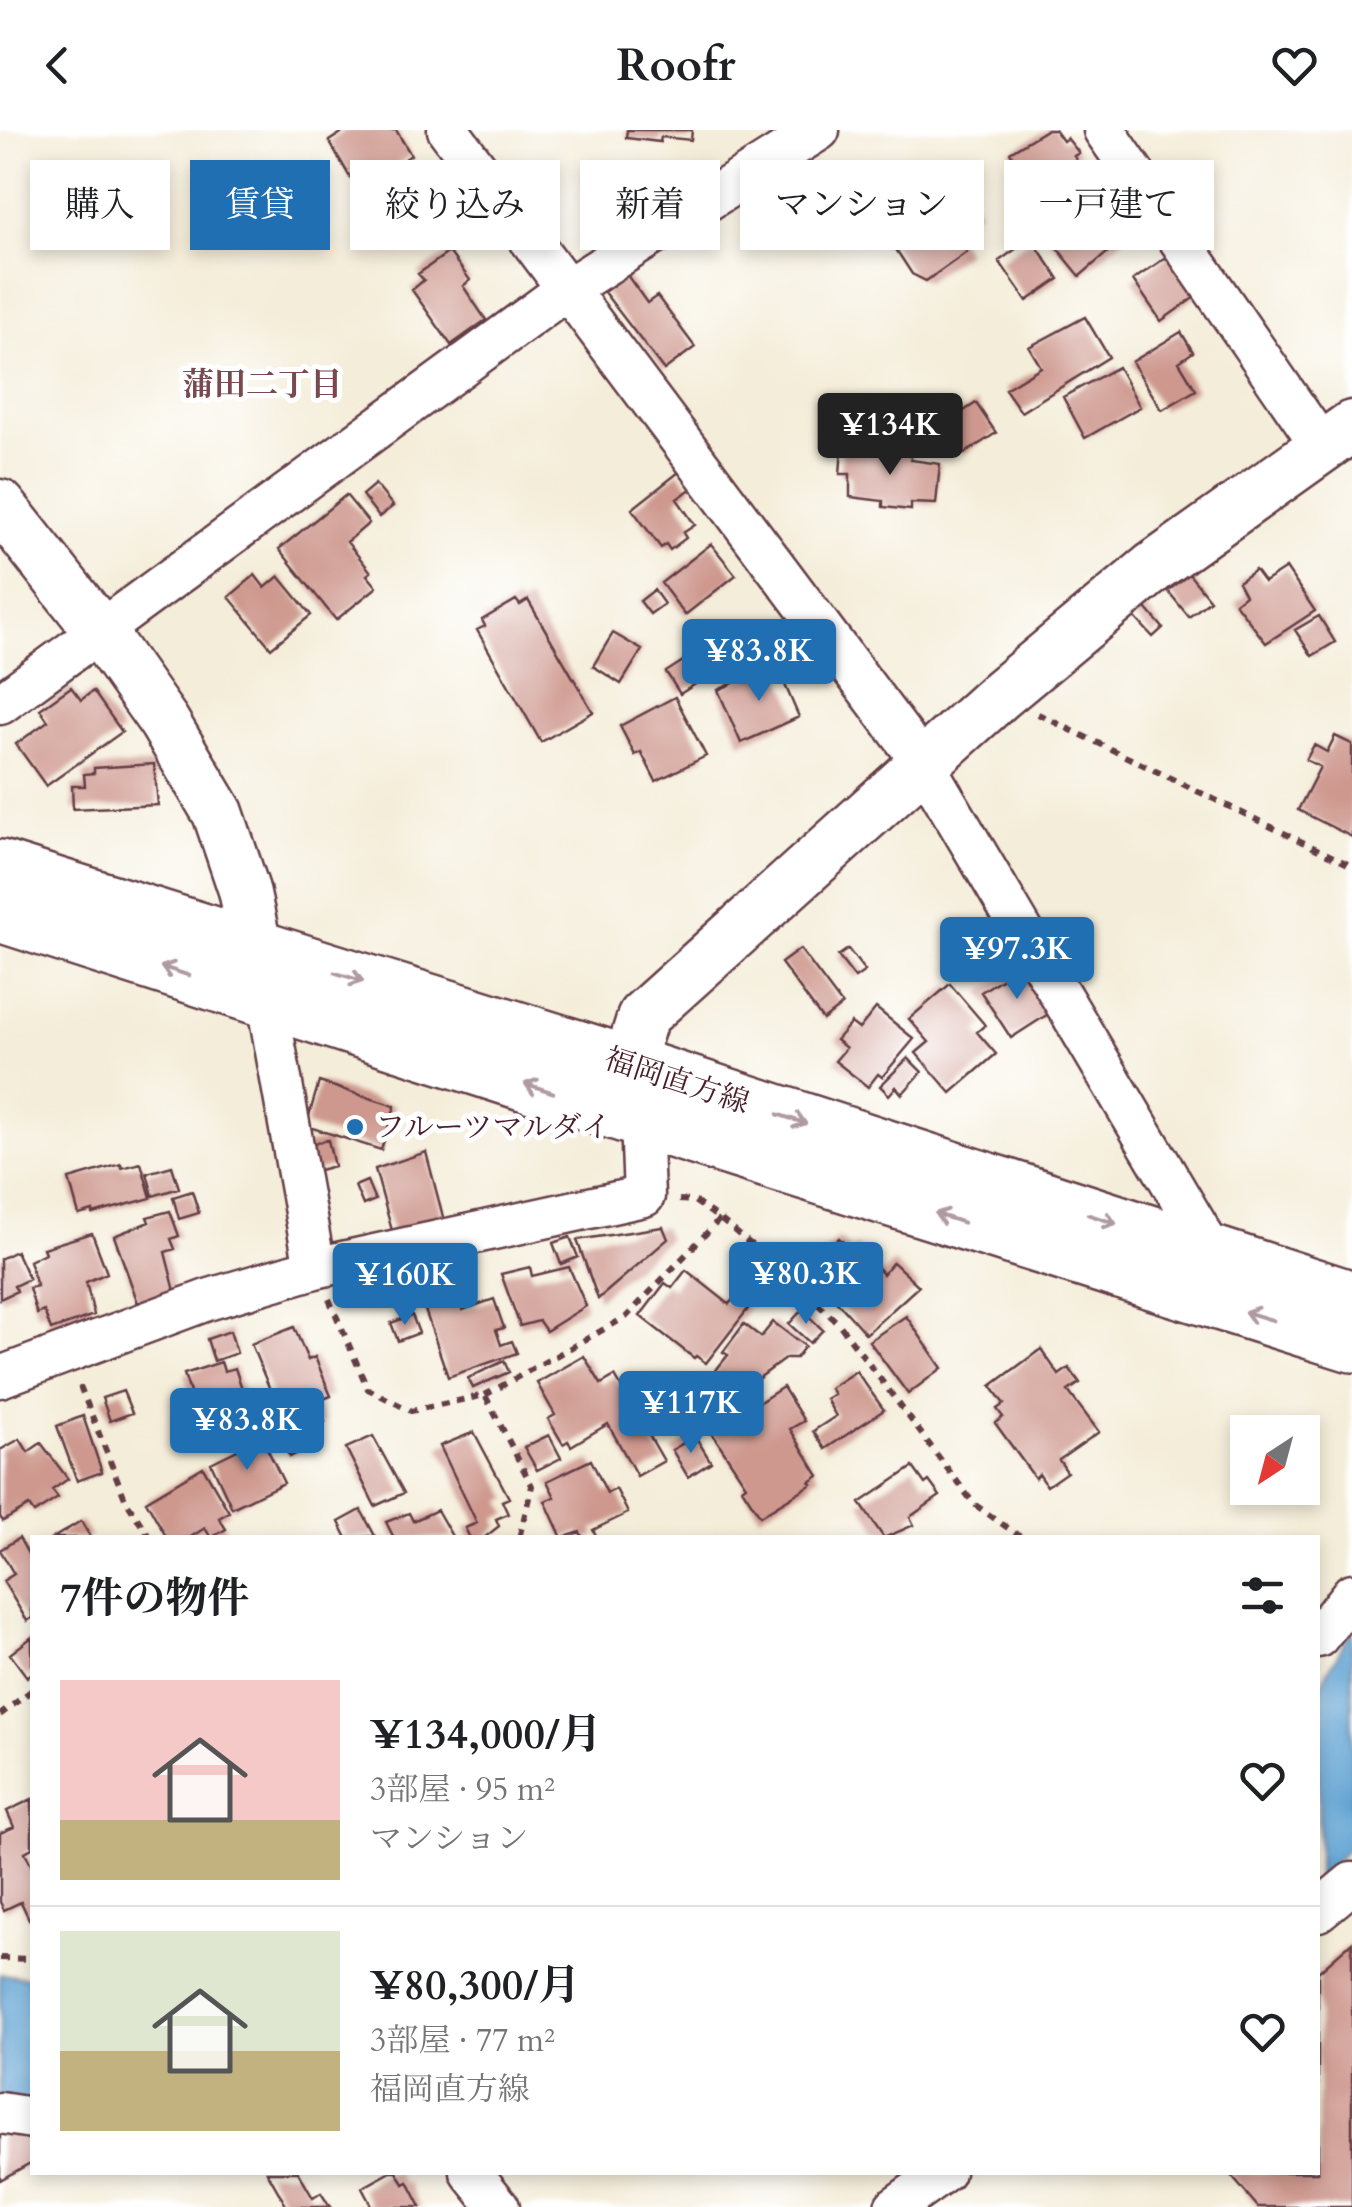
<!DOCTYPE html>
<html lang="ja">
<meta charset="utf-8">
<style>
body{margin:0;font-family:Cardo,"Noto Serif JP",serif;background:#f6f6f6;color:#202124;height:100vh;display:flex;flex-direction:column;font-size:38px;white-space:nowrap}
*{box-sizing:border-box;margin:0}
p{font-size:32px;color:#757577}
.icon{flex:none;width:55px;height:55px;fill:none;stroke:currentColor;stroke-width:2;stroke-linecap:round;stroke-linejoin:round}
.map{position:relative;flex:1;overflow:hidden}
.details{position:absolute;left:30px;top:1405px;width:1290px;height:640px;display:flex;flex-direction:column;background:#fff;border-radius:0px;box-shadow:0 5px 15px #0003}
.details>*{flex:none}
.hud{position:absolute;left:30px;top:30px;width:1292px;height:90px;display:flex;gap:20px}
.needle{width:65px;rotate:216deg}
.controls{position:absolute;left:1230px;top:1285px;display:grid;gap:20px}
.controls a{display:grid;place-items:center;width:90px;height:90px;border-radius:0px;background:#fff;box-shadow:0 5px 15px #0003;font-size:50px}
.price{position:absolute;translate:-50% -85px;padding:0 22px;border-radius:10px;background:#1f6fb2;color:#fff;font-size:32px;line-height:65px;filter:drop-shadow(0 2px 5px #0008)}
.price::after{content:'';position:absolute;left:50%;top:60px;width:30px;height:22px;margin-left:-15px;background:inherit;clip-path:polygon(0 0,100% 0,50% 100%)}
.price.selected{background:#222;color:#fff}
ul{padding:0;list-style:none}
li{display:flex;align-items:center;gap:30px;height:250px;padding:0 30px}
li+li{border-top:2px solid #e0e0e0}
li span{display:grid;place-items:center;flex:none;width:280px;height:200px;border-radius:0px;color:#555}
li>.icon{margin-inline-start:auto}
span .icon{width:120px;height:120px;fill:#fffc;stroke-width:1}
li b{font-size:42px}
h2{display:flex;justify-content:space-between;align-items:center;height:120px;padding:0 30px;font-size:42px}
.chip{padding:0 35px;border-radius:0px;background:#fff;box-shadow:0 5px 15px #0003;font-size:35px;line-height:90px}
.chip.selected{background:#1f6fb2;color:#fff}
header{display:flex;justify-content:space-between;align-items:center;height:130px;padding:0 30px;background:#fff;font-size:45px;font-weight:600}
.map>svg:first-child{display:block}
.water{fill:#5da1d2;stroke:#54607e;stroke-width:2.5}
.building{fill:#ce988e}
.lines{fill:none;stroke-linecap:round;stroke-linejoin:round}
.minor-casing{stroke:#643e45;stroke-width:45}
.tertiary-casing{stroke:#643e45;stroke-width:55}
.primary-casing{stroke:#643e45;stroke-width:60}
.path{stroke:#643e45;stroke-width:6;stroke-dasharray:8 8;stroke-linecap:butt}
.minor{stroke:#fff;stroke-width:40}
.tertiary{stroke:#fff;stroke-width:50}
.primary{stroke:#fff;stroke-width:55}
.oneway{stroke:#ae9aa0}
.poi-dot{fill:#1f6fb2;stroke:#fff;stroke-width:4}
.labels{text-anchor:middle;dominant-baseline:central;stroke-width:10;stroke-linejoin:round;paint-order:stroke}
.street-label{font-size:30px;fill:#4a1f2b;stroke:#fff}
.poi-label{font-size:30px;fill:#4a1f2b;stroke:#fff;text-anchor:start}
.neighbourhood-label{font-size:32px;font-weight:bold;fill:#78494e;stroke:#fff}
</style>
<header><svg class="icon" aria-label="back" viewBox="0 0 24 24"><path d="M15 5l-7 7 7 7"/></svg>Roofr<svg class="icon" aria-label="heart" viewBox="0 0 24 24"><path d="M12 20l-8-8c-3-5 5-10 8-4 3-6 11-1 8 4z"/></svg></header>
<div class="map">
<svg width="1352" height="2077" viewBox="0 0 1352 2077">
<rect width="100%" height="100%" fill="#fff"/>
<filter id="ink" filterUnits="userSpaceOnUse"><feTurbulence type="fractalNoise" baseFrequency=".01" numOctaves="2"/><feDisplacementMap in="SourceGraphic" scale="20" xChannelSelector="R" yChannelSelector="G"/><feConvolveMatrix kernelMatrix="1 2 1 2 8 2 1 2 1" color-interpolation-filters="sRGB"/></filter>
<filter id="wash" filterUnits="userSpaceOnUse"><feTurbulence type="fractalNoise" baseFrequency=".0048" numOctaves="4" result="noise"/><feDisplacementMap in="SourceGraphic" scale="40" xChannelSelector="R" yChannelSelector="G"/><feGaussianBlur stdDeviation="2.25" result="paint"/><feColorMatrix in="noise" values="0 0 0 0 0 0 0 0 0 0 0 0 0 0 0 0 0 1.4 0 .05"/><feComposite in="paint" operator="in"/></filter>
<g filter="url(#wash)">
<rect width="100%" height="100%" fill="#f4edd9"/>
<path class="water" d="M1352 1499V1714L1318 1751V1559Z
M0 1844 32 1848V1973L0 1970Z"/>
<g id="blocks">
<path class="building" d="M346 0H396L411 25 374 50 367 40 351 49 329 11Z
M627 0H692L691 10 661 7 660 12 626 8Z
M1046 0H1055L1063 11 1067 8 1079 23 1074 26 1081 39 1057 55 1063 62 1053 68 1056 73 1027 91 1010 67 1030 53 1010 22Z
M1110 48 1115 55 1122 50 1135 65 1128 71 1132 77 1117 90 1129 104 1080 146 1044 102Z
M962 57 979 81 952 99 967 122 926 151 912 144 888 107Z
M1031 108 1059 149 1027 171 999 131Z
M449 122 470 150 463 156 486 190 451 215 412 160 424 150 418 144Z
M1171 124 1199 164 1161 191 1133 150Z
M627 145 647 173 657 166 695 217 664 240 604 162Z
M1085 187 1109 227 1021 282 1005 259 1041 237 1029 217Z
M1181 202 1193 222 1179 232 1196 260 1162 280 1132 232Z
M1118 237 1140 277 1085 308 1063 267Z
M976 273 996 303 964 324 944 294Z
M842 318 911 323V330L940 334 936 374 911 373V380L883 377V371L850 367V344H840Z
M679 342 692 358 677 369 695 395 683 403 686 408 670 420 666 414 661 418 632 379Z
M375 354 393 376 379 387 362 365Z
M346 365 369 393 347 412 371 442 367 445 377 457 336 490 279 419Z
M711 414 736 445 685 485 661 453Z
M1286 438 1315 481 1266 513 1235 473 1245 465 1238 452 1255 440 1264 452Z
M1189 444 1210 470 1189 487 1168 461Z
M255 445 265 458 279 446 311 485 271 518 229 467Z
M654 460 664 474 650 484 640 471Z
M516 470 520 475 528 470 593 582 541 612 477 500 485 496 482 490Z
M1141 472 1163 498 1153 507 1130 482Z
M1319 486 1335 512 1312 526 1295 500Z
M740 494 754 516 680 564 666 542Z
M613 503 642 520 621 554 593 536Z
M776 534 799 587 741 613 718 560Z
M71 557 81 570 93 561 122 602 46 656 16 614 48 591 40 579Z
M675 567 706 626 656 651 641 622 635 625 620 596Z
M1335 606 1352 614V707L1298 680 1320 637 1306 630 1314 615 1327 622Z
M154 634 158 675 73 679 72 656H85L84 644 94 643V638Z
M800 819 842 875 823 890 781 833Z
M848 819 865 841 855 848 838 826Z
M1023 835 1053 881 1011 908 981 862Z
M950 854 985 895 977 902 996 924 951 963 916 923 929 912 909 889Z
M876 878 914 909 882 947 878 944 868 957 835 931 846 918 836 910 851 893 859 899Z
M908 928 922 942 902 964 896 957 889 965 880 956Z
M319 952 395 976 381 1020 306 996Z
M328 1010 334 1036 312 1042 305 1015Z
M426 1022 447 1102 396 1115 375 1039Z
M141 1033 151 1068 93 1084V1081L79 1085 69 1049 121 1034 122 1038Z
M172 1036 179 1058 153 1066 147 1043Z
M367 1051 375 1070 363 1075 355 1056Z
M192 1061 199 1083 179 1089 173 1067Z
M170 1081 179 1106 171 1109 175 1119 165 1122 176 1165 138 1173 114 1106 149 1092 147 1087Z
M663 1097 668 1109 598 1169 577 1110Z
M92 1103 107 1143 86 1152 94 1185 51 1200 44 1181 37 1184 29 1158 37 1156 29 1131 45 1123 43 1118Z
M570 1107 578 1127 561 1134 553 1113Z
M839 1108 852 1121 857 1116 883 1144 893 1132 919 1156 866 1204 807 1138Z
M16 1121 29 1149 14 1156 17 1161 0 1169V1129Z
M530 1137 532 1146 569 1137 586 1176 546 1201 539 1191 520 1196 501 1144Z
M686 1140 729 1174 735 1167 748 1179 706 1233 696 1226 694 1228 640 1186 665 1153 672 1158Z
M458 1169 463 1180 494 1169 504 1198 496 1200 501 1215 512 1211 517 1223 448 1247 425 1180Z
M802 1180 823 1200 810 1213 789 1194Z
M412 1185 419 1203 398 1211 391 1193Z
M906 1186 942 1238 908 1264 869 1211Z
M773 1192 805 1216 796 1228H786L732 1268 708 1250 728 1225 723 1222 744 1194 761 1207Z
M294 1197 308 1230 315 1227 331 1266 281 1286 251 1214Z
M230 1201 237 1223 214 1231 207 1209Z
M1041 1219 1059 1245 1069 1238 1080 1253 1068 1261 1099 1302 1059 1330 1067 1342 1047 1356 1039 1344 1035 1348 995 1293 1003 1287 997 1279 1004 1274 991 1256Z
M584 1226 601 1254 615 1246 664 1331 637 1346 608 1294 571 1316 568 1311 563 1314 548 1289 555 1285 537 1253Z
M504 1231 509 1242 473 1258 468 1248Z
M221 1232 224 1241 235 1238 254 1294 205 1310 184 1244Z
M856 1241 884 1280 825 1319 813 1301 836 1286 826 1269 834 1264 830 1258Z
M783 1257 804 1291 790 1299 819 1346 810 1352 812 1354 760 1386 742 1358 746 1355 712 1303Z
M123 1261 132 1283 110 1291 102 1268Z
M317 1276 325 1292 298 1305 290 1288Z
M83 1286 102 1342 77 1351 57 1296Z
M293 1299 303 1320 290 1327 279 1307Z
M474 1302 509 1368 502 1371 508 1384 496 1389 499 1396 484 1408H470L465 1398 477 1393 440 1316Z
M549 1305 561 1328 537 1340 524 1317Z
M373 1306 404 1363 375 1376 346 1318Z
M695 1306 711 1332 688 1347 672 1320Z
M262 1308 284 1353 232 1378 211 1333Z
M20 1309 28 1322 41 1313 68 1349 52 1360 58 1368 34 1383 29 1376 3 1391 0 1387V1320Z
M591 1330 607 1363 616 1359 628 1383 593 1400 596 1405 591 1408H583L580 1402 562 1408 545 1371 555 1367 547 1351Z
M203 1337 229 1382 219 1388 226 1399 211 1408 205 1398 189 1408H167L146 1371Z
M913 1337 925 1354 929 1351 940 1366 910 1387 914 1395 884 1408 860 1373Z
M361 1380 375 1406 347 1408 339 1392Z
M437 1380 453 1408H394L386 1392 409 1383 413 1391Z
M81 1391 91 1408H53Z
M19 1408 32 1431V1488L27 1491 3 1451 14 1444 0 1420Z
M32 1507V1543L27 1547 10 1524Z
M32 1669V1718L25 1722 32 1737V1787L29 1789 21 1772 4 1780 0 1772V1703L14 1697 7 1681Z
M1352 1812V2077H1258L1228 2042H1318V1842Z
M0 1998 32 2000V2032L0 2050Z
M267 2042H298L313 2068 321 2063 330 2077H287Z
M391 2042H397L404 2054 408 2052 421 2077H372L362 2058Z"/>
</g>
</g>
<g filter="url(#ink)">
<use href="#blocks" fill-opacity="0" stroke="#643e45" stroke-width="2.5"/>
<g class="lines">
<g class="minor-casing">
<path id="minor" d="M448 0 925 636 1214 1125
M1104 0 1323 318
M0 574 567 159 819 0
M267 871 315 1138
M0 1247 207 1170 315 1138 644 1066 641 990
M1318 1507 1352 1464
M1318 1781 1352 1753
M0 1983 32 1988
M471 2042 499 2077
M895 2077 944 2042"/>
</g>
<g class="tertiary-casing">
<path id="tertiary" d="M0 375 99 500 164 592 218 683 244 760 264 854
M637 975 628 934 643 886 1000 565 1154 437 1352 296"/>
</g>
<g class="primary-casing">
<path id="primary" d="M0 738 628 934 1352 1169
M0 784 641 990 1352 1214"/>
</g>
<path class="path" d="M1038 584 1352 736
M679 1070 694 1071 720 1089 776 1135 839 1194 974 1374 1022 1408
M329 1169 368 1259 411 1281 485 1265 532 1356 519 1408
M80 1256 126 1371 150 1408
M485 1265 626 1187 720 1089
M0 1585 32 1560
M0 1828 32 1829"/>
<use href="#minor" class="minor"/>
<use href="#tertiary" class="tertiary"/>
<use href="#primary" class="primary"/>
</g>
<defs><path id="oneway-shaft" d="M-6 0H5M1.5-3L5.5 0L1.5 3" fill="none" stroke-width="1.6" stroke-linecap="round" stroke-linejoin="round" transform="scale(2.5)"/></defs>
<g class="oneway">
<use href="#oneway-shaft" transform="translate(175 841) rotate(-162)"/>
<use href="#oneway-shaft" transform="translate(349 847) rotate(17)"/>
<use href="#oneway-shaft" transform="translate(539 958) rotate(-162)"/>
<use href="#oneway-shaft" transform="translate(792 989) rotate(18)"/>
<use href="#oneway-shaft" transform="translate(949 1088) rotate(-162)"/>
<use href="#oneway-shaft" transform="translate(1102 1089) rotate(18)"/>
<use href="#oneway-shaft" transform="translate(1259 1186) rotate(-163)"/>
</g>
</g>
<circle class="poi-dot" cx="355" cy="997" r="10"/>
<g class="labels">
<g class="street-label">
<text transform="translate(677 951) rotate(18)">福岡直方線</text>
</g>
<g class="poi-label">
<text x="375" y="997">フルーツマルダイ</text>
</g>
<g class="neighbourhood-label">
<text x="262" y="255">蒲田二丁目</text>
</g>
</g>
</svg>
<div class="controls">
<a><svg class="needle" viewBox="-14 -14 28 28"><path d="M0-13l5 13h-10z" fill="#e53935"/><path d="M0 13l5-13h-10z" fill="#757577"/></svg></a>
</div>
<b class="price selected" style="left:890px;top:348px">¥134K</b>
<b class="price" style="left:759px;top:574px">¥83.8K</b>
<b class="price" style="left:1017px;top:872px">¥97.3K</b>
<b class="price" style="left:806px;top:1197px">¥80.3K</b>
<b class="price" style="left:405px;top:1198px">¥160K</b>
<b class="price" style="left:691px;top:1326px">¥117K</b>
<b class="price" style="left:247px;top:1343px">¥83.8K</b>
<div class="hud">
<a class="chip">購入</a>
<a class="chip selected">賃貸</a>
<a class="chip">絞り込み</a>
<a class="chip">新着</a>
<a class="chip">マンション</a>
<a class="chip">一戸建て</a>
</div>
<section class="details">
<h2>7件の物件<svg class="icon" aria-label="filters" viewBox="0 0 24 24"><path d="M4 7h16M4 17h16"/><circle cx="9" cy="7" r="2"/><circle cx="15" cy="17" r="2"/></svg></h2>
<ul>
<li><span style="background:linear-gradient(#f6c9c9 70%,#c2b280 0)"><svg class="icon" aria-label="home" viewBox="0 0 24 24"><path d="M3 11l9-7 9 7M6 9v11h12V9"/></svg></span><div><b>¥134,000/月</b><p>3部屋 · 95 m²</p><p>マンション</p></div><svg class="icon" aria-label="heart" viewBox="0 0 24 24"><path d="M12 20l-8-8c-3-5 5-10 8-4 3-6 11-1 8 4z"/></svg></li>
<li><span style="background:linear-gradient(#dfe7d0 60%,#c2b280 0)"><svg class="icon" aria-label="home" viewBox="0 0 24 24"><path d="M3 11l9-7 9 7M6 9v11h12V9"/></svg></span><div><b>¥80,300/月</b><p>3部屋 · 77 m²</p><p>福岡直方線</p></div><svg class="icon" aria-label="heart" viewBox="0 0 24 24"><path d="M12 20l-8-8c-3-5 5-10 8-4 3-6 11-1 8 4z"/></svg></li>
</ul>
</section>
</div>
